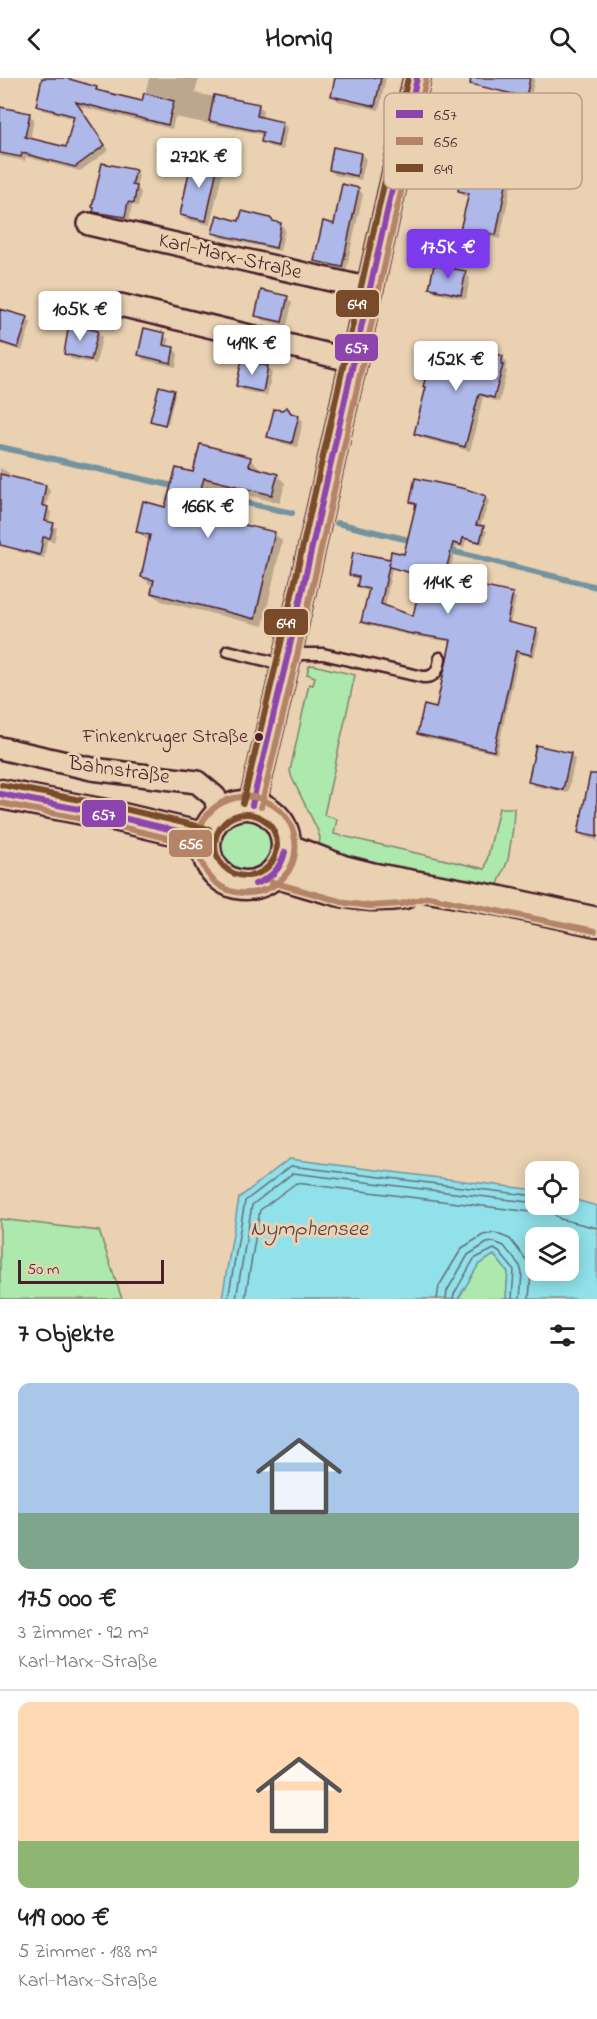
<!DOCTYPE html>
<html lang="de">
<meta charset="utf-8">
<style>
body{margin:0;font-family:"Indie Flower",sans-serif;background:#f6f6f6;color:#222;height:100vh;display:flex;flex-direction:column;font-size:22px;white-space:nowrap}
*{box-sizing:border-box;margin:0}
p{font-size:20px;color:#767676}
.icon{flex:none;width:33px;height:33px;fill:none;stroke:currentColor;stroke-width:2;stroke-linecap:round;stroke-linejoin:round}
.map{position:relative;height:1221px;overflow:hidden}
.drawer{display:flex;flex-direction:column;background:#fff;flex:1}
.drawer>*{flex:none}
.tools{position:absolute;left:525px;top:1083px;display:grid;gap:12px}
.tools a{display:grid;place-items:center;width:54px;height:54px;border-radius:12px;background:#fff;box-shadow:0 3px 15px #0003;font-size:30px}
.scale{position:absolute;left:18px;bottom:15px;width:146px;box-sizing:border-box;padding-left:6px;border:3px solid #4a1f2b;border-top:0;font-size:16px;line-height:21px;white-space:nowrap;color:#4a1f2b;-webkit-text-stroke:4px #e9d1b2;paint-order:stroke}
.price{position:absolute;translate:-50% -51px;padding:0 14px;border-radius:6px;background:#fff;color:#222;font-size:20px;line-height:39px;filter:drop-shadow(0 2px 3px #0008)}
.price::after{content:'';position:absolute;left:50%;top:36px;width:18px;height:14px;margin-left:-9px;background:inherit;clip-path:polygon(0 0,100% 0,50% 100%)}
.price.on{background:#7c3aed;color:#fff}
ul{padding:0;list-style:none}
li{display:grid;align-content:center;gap:12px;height:318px;padding:0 18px}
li+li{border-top:2px solid #e0e0e0}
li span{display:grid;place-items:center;height:186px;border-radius:12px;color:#555}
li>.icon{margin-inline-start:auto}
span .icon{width:108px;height:108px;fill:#fffc;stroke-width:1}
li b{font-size:26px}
h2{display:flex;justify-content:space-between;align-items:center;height:72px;padding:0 18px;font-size:26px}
header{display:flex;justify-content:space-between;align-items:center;height:78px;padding:0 18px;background:#fff;font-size:27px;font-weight:700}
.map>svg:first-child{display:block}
.green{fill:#ade8ad;stroke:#7c846c;stroke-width:1.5}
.water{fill:#90e1ea;stroke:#74939e;stroke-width:1.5;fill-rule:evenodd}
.shadow{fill:#0003;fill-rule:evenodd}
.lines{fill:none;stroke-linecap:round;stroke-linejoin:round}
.shore{stroke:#666d77;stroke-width:1.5}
.stream{stroke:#74939e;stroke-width:6}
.building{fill:#afb9e9;stroke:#4a1f2b;stroke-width:1.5;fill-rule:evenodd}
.service-casing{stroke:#4a1f2b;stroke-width:15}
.minor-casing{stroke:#4a1f2b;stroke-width:26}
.tertiary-casing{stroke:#4a1f2b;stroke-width:30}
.secondary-casing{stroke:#4a1f2b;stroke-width:33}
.service{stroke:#e9d1b2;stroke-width:10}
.minor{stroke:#e9d1b2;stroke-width:21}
.tertiary{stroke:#e9d1b2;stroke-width:26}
.secondary{stroke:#e9d1b2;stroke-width:28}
.bus-1-casing{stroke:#e9d1b2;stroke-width:10}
.bus-2-casing{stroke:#e9d1b2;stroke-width:10}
.bus-3-casing{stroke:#e9d1b2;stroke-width:10}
.bus-1{stroke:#8e44ad;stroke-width:6}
.bus-2{stroke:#b58467;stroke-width:6}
.bus-3{stroke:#7a4b2a;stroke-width:6}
.bus-dot{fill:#4a1f2b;stroke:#e9d1b2;stroke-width:2}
.labels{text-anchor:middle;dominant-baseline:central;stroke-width:6;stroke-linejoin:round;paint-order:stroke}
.bus-label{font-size:20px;fill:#4a1f2b;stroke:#e9d1b2;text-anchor:end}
.street-label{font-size:21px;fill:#4a1f2b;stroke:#e9d1b2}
.water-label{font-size:22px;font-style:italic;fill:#543c48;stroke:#e9d1b2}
.key{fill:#e9d1b2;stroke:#b99c8a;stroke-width:1.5}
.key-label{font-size:16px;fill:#4a1f2b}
.line-badge{stroke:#e9d1b2;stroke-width:2}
.badge-label{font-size:16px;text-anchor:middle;font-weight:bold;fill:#fff}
</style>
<header><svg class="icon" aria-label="back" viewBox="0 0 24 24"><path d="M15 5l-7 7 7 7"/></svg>Homiq<svg class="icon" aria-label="search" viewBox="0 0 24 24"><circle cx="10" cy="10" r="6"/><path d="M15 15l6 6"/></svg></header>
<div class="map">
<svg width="597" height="1221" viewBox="0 0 597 1221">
<rect width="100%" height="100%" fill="#e9d1b2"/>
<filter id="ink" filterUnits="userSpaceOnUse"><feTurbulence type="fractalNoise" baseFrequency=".0167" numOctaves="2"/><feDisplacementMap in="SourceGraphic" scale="12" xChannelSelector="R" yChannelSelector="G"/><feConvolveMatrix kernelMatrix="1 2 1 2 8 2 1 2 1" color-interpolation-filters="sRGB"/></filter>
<g filter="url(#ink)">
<path class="green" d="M313 587 355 597 324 737 337 741 334 756 485 791 499 730H514L513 750 508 782 495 813 318 775 320 760 318 753 292 700 290 693 309 606 313 607 315 599 307 596 309 588Z
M215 766a30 30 0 1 1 60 0a30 30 0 1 1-60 0Z
M0 1141 99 1153 122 1221H0Z
M494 1177 508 1194 506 1221H458L479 1185Z"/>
<path class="water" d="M289 1081 535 1112 536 1126H568L569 1120 597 1128V1221H506L508 1194 494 1177 479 1186 458 1221H222L239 1120ZM536 1160H568V1192H536Z"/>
<path class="shadow" d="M44 0H72V3L96 11 100 14 143 25 149 0H199L195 15 259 28 263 32 262 41 282 45 287 50 283 72 268 68 263 64 264 57 175 39 172 51 78 28 109 72 80 93 26 79 25 83 0 78V31L29 37 34 41 30 62 67 70 75 41 42 32 37 27Z
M337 0H386L379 32 338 23 333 18Z
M501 0H535L530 23 503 16 499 12Z
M517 50 522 55 511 102 512 103 500 161 491 159 490 166 466 160 461 156 470 119 464 118 459 113 469 66 464 61Z
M361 76 366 81 361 102 335 97 330 92Z
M218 87 223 92 210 147 186 142 181 137Z
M135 93 139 98 136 109 141 114 138 128 132 127 129 143 99 137 94 133Z
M358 111 363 116 346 192 320 186 315 182Z
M240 145 281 147 285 151 280 173 218 159 214 154Z
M465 195 470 200 466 221 435 215 431 210Z
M287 220 292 225 287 248 262 242 257 237Z
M75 221 77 223 72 244 51 238Z
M0 232 27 241 31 245 22 273 0 266Z
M97 254 102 259 96 286 71 281 66 276Z
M164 257 169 262 168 269 174 271 178 276 176 289 144 282 139 277Z
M502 279 507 284 505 292 507 293 499 324 483 319 470 373 421 360 416 355 427 311 425 308 486 280Z
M268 290 272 295 267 318 242 312 237 307Z
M173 314 175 316 168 346 152 342Z
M292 337 298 338 303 343 297 369 274 363 269 358Z
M250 381 259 389 258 392 277 397 285 405 280 425 212 408 203 439 274 455 282 463 263 548 161 523 152 515 154 508 151 507 142 499 151 463 146 461 137 453 166 430 194 396Z
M0 390 9 395 8 399 45 408 50 412 46 429 51 434 49 445 57 450 54 464 47 462 44 480 19 474 15 470 0 424Z
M466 413 486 420 489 423 480 449 487 453 483 466 466 462 464 470 457 468 447 502 512 517 516 520 510 546 536 552 540 555 534 579 519 576 497 676 422 659 419 656 437 631 452 564 413 558 366 547 362 544 370 513 362 511 359 508 360 502 354 500 350 497 405 478 417 428 411 423ZM392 490 423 500 414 540 385 529Z
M571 676 575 681 568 715 534 708 530 703Z
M597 720V765L596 762 584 759 579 754Z"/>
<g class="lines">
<path class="shore" d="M228 1221 245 1123 291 1088 536 1118
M236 1221 252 1127 293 1095 536 1125
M245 1221 260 1132 296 1105 531 1134 548 1131 560 1141 597 1150
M437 1221 439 1208 462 1170 483 1157 495 1155 510 1161 528 1184 531 1195 529 1221
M446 1221 447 1213 468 1177 487 1165 494 1164 504 1168 520 1188 522 1195 520 1221
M453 1221 454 1216 474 1181 494 1171 499 1174 514 1192 512 1221"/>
<path class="stream" d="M0 369 178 409
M193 413 292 435
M337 445 413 463
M443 471 597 509"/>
</g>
<path class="building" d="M42 0H66L97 9 96 12 142 23 144 15 174 23 168 47 76 24 105 67 75 89 22 75 21 79 0 75V29L30 35 25 59 66 69 74 38 36 28Z
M335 0H381L375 28 331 18Z
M471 0H530L526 19 470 6Z
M214 17 259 26 257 38 283 44 278 68 261 64 263 54 209 43Z
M468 37 518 49 506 97H508L496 157 487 155 485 162 459 156 469 115 458 113 468 63 462 62Z
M333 69 361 75 357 98 329 92Z
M192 80 218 86 206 143 180 137Z
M102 85 136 92 132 107 137 108 134 125 128 124 125 139 93 134 94 130 92 129Z
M342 106 359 110 342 189 314 183 323 143 334 146Z
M242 133 270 140 273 143 281 145 276 170 212 155 217 137 239 143Z
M434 187 466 193 461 217 436 212 437 211 429 210Z
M261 212 288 218 282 244 255 238Z
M55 215 76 220 70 243 50 238Z
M0 231 28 239 18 270 0 264Z
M69 246 98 253 91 282 64 276Z
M144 250 165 255 163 267 174 269 171 285 138 277Z
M435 264 485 278 486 273 503 278 501 287H503L494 320 479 316 465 369 414 356 426 309H423Z
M242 282 268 288 263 314 236 308Z
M159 308 174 312 165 347 150 343Z
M287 329 291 335 299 337 292 365 267 359 274 331 282 332Z
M200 366 251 379 249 388 278 396 272 417 204 400 194 435 275 454 255 541 151 515 154 502 141 499 150 457 136 454 143 423 165 429 176 390 193 394Z
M0 396 46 407 42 427 48 429 45 443 54 445 50 460 43 459 40 477 0 467Z
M415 400 466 411 486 418 476 447 484 448 480 464 463 460 461 467 453 465 444 500 513 515 507 544 537 551 531 577 516 573 494 673 417 656 424 627 436 630 451 562 408 555 361 544 369 511 357 508 359 499 349 497 353 474 390 481 391 473 404 476 416 426 410 424ZM390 483 389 489 422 498 413 538 381 526Z
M536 667 571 675 563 712 528 704Z
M590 696H597V759L578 755Z"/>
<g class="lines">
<g class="service-casing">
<path id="service" d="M228 573 285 587
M289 576H323L423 599C435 600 439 591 440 580"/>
</g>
<g class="minor-casing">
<path id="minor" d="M89 146 370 211
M120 227 354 283
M0 670 92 691 197 704 215 719 219 737"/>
</g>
<g class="tertiary-casing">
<path id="tertiary" d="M252 727 288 576 417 0"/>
</g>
<g class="secondary-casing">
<path id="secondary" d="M0 716 110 737 207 760
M206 767a40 40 0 1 1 80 0a40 40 0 1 1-80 0Z
M286 770 343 792 375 800 501 823 597 844
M275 795C318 808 359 824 404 816"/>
</g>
<use href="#service" class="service"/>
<use href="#minor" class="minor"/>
<use href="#tertiary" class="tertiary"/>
<use href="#secondary" class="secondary"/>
<g class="bus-1-casing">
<path id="bus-1" d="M0 716 110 737 207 760
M252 727 288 576 417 0
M255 806C272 800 279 791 285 774
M255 806C271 801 281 791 285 774"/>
</g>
<g class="bus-2-casing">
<path id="bus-2" d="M0 725 108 746 205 769
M261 729 297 578 426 2
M198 760C198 841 303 825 295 762 293 746 285 734 271 726 248 711 217 720 203 743 201 747 201 752 199 756
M272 804 346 825 370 828 401 826 429 819 595 853"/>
</g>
<g class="bus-3-casing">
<path id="bus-3" d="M2 707 112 728 209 751
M243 725 279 574 408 0
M215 767a31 31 0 1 1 62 0a31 31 0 1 1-62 0Z"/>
</g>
<use href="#bus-1" class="bus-1"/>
<use href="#bus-2" class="bus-2"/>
<use href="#bus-3" class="bus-3"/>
</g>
</g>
<circle class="bus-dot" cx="259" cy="659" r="5"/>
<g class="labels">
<g class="bus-label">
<text x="248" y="659">Finkenkruger Straße</text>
</g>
<g class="street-label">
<text transform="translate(230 179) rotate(13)">Karl-Marx-Straße</text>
<text transform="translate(119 693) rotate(8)">Bahnstraße</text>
</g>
<g class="water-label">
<text x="309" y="1152">Nymphensee</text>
</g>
</g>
<rect x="384" y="15" width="198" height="96" rx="9" class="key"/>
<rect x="396" y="32" width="27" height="8" fill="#8e44ad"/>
<rect x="396" y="59" width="27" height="8" fill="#b58467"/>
<rect x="396" y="86" width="27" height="8" fill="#7a4b2a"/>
<g class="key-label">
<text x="434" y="42">657</text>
<text x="434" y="69">656</text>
<text x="434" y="96">649</text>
</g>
<g class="line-badge">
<rect x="335" y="211" width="45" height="29" rx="6" fill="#7a4b2a"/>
<rect x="334" y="255" width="45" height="29" rx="6" fill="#8e44ad"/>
<rect x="263" y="530" width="46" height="28" rx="6" fill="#7a4b2a"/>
<rect x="81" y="721" width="46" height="29" rx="6" fill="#8e44ad"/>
<rect x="168" y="751" width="45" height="29" rx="6" fill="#b58467"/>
</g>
<g class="badge-label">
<text x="357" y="231">649</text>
<text x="357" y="275">657</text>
<text x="286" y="550">649</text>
<text x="104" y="742">657</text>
<text x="191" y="771">656</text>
</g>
</svg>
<div class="tools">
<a><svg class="icon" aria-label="locate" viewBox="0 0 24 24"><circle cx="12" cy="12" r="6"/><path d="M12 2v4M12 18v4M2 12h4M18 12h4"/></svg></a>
<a><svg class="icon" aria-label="layers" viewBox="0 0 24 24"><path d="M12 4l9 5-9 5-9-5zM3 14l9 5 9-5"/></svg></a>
</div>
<div class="scale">50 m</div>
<b class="price" style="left:199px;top:111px">272K €</b>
<b class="price on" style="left:448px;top:202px">175K €</b>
<b class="price" style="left:80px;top:264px">105K €</b>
<b class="price" style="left:252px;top:298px">419K €</b>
<b class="price" style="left:456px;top:314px">152K €</b>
<b class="price" style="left:208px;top:461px">166K €</b>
<b class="price" style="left:448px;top:537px">114K €</b>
</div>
<section class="drawer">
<h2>7 Objekte<svg class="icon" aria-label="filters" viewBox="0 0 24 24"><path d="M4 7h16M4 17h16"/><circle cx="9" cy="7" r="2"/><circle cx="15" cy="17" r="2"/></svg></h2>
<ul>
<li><span style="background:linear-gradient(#a9c7e8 70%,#7fa58c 0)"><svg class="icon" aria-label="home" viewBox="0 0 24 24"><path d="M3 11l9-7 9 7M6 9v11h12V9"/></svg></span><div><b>175 000 €</b><p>3 Zimmer · 92 m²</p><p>Karl-Marx-Straße</p></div></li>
<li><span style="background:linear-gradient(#ffd9b3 75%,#8fb573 0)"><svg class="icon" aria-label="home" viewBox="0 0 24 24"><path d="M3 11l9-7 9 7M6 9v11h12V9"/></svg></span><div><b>419 000 €</b><p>5 Zimmer · 188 m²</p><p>Karl-Marx-Straße</p></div></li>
</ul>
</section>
